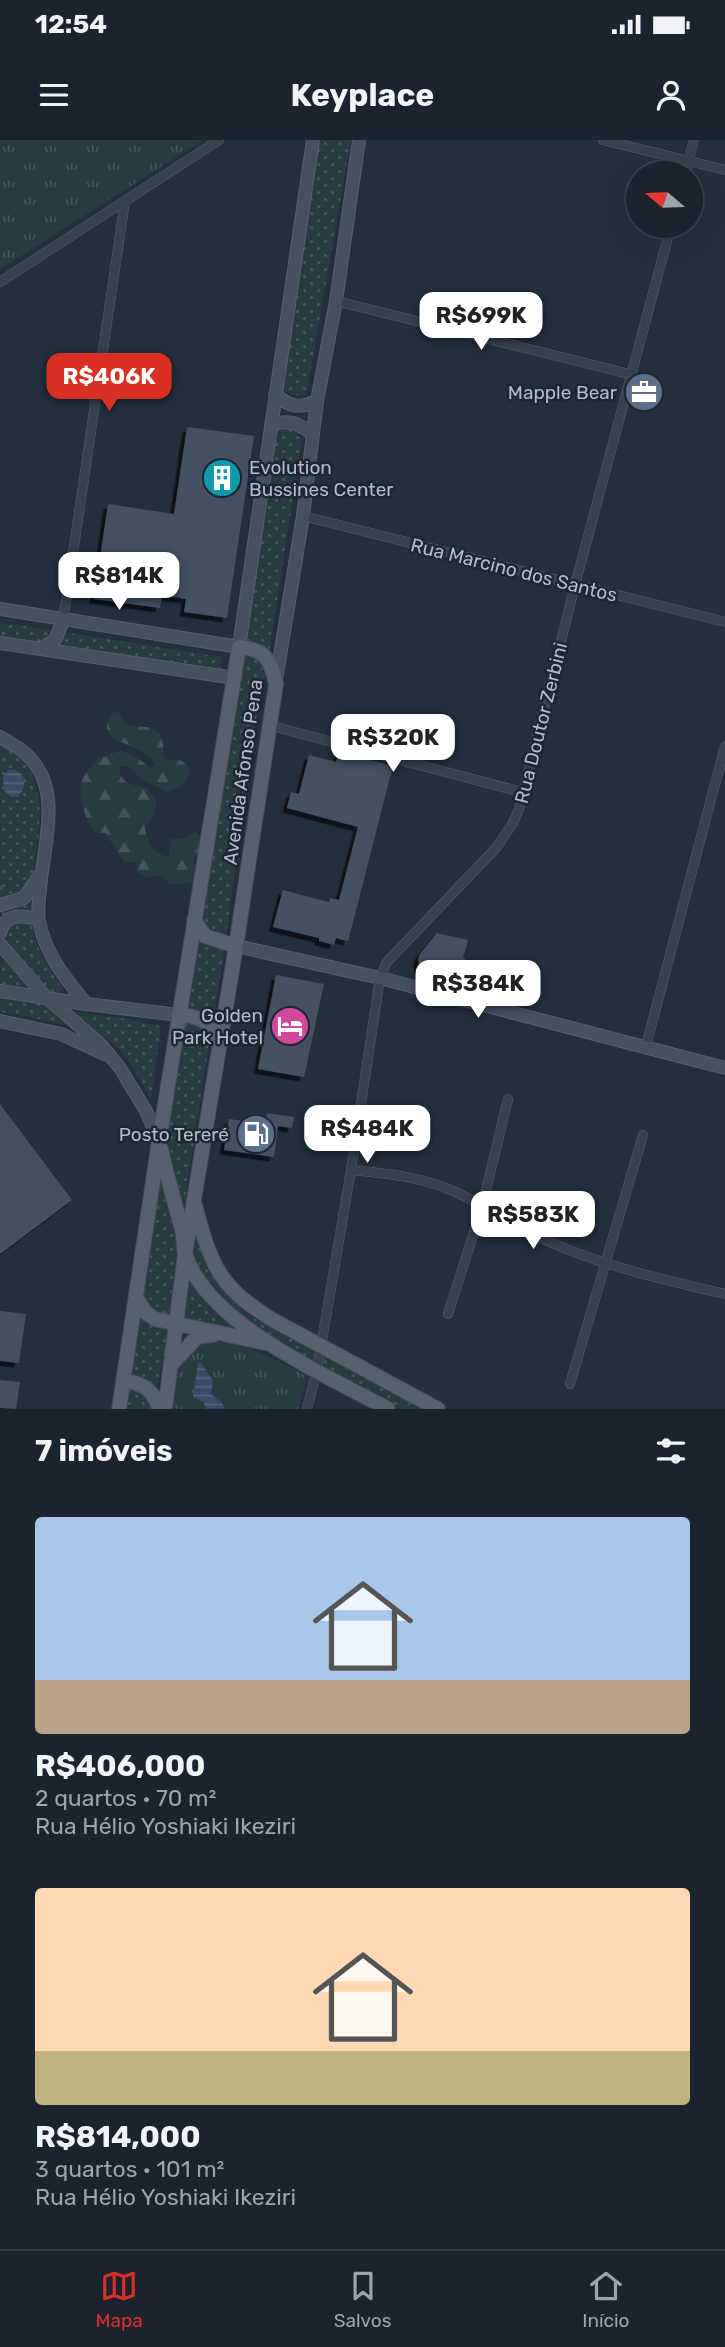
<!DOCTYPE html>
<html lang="pt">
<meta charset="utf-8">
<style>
body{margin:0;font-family:Rubik,sans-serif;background:#242b36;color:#f1f3f6;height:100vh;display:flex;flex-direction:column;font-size:26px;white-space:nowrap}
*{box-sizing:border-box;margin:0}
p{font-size:23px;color:#a0a4aa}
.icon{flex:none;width:38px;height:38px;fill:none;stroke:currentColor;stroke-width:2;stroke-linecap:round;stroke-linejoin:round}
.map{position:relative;height:1269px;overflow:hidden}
.details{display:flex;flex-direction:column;background:#1b232e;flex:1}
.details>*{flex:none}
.needle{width:46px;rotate:289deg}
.buttons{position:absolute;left:626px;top:21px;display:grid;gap:14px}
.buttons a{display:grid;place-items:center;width:77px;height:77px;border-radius:50%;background:#1b232e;box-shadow:0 7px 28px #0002,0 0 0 2px #39404a;font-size:35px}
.price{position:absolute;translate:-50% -60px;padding:0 16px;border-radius:14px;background:#fff;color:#222;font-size:23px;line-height:46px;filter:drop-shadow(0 2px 4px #0008)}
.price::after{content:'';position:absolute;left:50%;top:42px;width:21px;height:16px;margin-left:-10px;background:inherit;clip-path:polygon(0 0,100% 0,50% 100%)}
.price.selected{background:#d93025;color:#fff}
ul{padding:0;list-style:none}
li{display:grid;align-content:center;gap:14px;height:371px;padding:0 35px}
li span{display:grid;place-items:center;height:217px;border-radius:7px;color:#555}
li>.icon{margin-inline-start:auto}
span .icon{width:126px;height:126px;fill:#fffc;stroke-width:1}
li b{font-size:30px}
h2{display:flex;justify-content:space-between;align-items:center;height:84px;padding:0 35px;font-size:30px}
.status{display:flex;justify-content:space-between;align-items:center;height:49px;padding:0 35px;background:#1b232e;direction:ltr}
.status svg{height:19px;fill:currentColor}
header{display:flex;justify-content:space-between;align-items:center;height:91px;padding:0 35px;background:#1b232e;font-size:32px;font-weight:700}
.tab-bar{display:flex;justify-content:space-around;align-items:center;height:98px;border-top:2px solid #39404a;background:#1b232e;font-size:19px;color:#a0a4aa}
.tab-bar a{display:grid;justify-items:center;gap:4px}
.tab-bar .selected{color:#d93025}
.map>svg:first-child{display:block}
.grass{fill:url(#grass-dots)}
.forest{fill:url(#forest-firs)}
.park{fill:url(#park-tufts)}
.water{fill:url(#water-rules)}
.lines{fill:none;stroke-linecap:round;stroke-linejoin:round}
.stream{stroke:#394c67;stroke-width:3.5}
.building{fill:#455162;filter:url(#shadow)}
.street-casing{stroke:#565f6c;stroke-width:10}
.secondary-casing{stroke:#565f6c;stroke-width:14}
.primary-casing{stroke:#414a57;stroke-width:16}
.street{stroke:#38414e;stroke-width:9}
.secondary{stroke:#465061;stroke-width:12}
.primary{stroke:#56606e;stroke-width:14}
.labels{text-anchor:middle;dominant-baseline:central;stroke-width:5;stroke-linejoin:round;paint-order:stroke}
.poi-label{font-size:19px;fill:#b4bcc9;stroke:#1d2633;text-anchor:end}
.street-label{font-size:19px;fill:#b4bcc9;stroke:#1d2633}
</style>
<div class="status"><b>12:54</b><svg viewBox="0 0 49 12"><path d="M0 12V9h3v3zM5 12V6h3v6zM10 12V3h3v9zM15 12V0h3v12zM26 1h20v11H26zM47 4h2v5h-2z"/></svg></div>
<header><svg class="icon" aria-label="menu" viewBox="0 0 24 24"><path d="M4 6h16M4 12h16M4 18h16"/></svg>Keyplace<svg class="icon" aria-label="person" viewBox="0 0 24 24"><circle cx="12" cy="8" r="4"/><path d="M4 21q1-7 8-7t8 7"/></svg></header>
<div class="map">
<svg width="725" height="1269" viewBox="0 0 725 1269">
<defs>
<pattern id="grass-dots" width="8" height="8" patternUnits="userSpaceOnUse" patternTransform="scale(1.75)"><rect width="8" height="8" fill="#263c3f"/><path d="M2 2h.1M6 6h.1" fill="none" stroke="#435659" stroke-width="1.8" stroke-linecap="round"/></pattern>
<pattern id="forest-firs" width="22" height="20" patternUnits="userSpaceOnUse" patternTransform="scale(1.75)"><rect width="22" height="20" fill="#263c3f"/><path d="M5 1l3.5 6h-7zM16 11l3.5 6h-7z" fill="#435659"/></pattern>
<pattern id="park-tufts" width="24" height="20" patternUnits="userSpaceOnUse" patternTransform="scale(1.75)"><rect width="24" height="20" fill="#263c3f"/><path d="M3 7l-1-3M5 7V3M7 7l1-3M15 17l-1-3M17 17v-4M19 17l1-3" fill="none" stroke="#435659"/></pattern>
<pattern id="water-rules" width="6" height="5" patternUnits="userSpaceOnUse" patternTransform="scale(1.75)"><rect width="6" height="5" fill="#394c67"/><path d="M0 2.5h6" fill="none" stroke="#53647b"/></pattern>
<filter id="shadow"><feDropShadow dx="-4.5" dy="4.5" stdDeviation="0" flood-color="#0009"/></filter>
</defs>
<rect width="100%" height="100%" fill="#242f3e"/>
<path class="grass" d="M318 0H351L306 256 293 255 281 250Z
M287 288 296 292 302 299 265 539 256 580 246 645 225 805 188 1038 167 1204 151 1269H125L162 1016 208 745 239 507 273 292Z
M0 482 222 517 220 531 0 497Z
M0 602C71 643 23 722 32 785 35 811 52 829 64 851L51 853 0 798Z
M5 820 53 869 116 877 161 886 151 961C143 943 127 914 111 902 94 888 24 876 0 872V827Z
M196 1077 200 1109 210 1131 224 1151 250 1176 422 1269H399L317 1225 184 1182Z"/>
<path class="forest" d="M113 572 119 573C128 596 146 580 158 592 164 598 163 610 165 619L182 621 190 628C187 644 182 647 167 652L141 639 128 626H118C123 645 129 644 147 648L156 660 155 673 145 688C148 705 153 714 170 717L169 706 171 699H180L196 692 202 699 201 710 193 719 196 727 193 743 170 744 161 736 145 737 137 732 136 722H125L105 693 94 692C85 679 75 651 84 636 88 630 94 624 99 618 107 617 110 614 117 612 128 609 142 622 151 628L155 624C153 621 151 617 148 615 133 602 91 601 113 572Z"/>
<path class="park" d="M0 0H203L0 129Z
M209 1202C244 1202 273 1218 303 1234L306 1239 299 1269H172C177 1240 175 1209 209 1202Z"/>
<path class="water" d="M9 629C25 629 29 646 18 657H11L4 650 3 637Z
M198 1222 201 1223 213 1241 211 1254 222 1263 225 1269H206L204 1263 193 1257Z"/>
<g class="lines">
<path class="stream" d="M0 747 1 748"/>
</g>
<path class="building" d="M187 287 254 296 227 478 184 472 186 459 162 455 160 468 94 459 108 364 174 374Z
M339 612 393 626 348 801 336 798 334 805 319 801V798L273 787 283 750 329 762 330 758 339 760 358 687 287 668 291 652 299 654 309 615 336 622Z
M437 793 468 800 463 818 466 819 463 831 465 832 464 841 429 836 419 829 418 819 420 814Z
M276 835 324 844 304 937 258 929Z
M0 964 72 1060 0 1114Z
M267 973 294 977 292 988 278 986 274 1017 224 1010 229 979 265 984Z
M0 1171 26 1174 19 1223 0 1221Z
M0 1240 20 1242 16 1269 0 1268Z"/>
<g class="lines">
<g class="street-casing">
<path id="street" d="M603 0 725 30
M685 33 694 0
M0 142 219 0
M336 161 633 235
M303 376 725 482
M63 481 125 61
M268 585 525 653
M646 906 725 606
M351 1030C383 1033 415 1036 446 1048 480 1061 511 1086 545 1100 603 1126 664 1140 725 1154
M448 1174 482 1067 508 959
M570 1244 643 995
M307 1269 317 1230 351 1030 380 838 387 822 496 708 513 683 519 669 575 445 671 86"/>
</g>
<g class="secondary-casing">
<path id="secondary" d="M275 254C289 267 299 269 317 261
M271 285C288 279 298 283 313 294
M0 469 239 507 313 0
M0 503 235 538
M41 509 55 500 63 481
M276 540 303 376 317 261 336 161 359 0
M0 597C9 602 19 607 27 615 64 649 43 706 40 749 39 759 37 771 39 781 45 814 66 839 86 864
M0 765 24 758 39 736
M0 793C6 773 20 775 38 779
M0 804 45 856 102 906 120 928 146 971 159 1001
M236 806 380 838 725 928
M0 851 86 864 179 875
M0 881 61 894 104 914"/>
</g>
<g class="primary-casing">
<path id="primary" d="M194 780 205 796 236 806
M179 875C201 876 212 882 218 904
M161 1009C167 1035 174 1061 181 1086 184 1095 183 1104 185 1113 205 1183 328 1236 388 1269
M195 1065C211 1126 219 1147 273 1180L438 1269
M136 1157 145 1172 155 1179 265 1203
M172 1224 197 1197 213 1195
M123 1241C142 1242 154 1250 159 1269
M119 1269 159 1001 239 507C265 509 271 520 276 544L236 806 185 1114 165 1269"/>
</g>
<use href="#street" class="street"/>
<use href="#secondary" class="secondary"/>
<use href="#primary" class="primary"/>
</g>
<defs>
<g id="office-disc" transform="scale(2.0125)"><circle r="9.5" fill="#5c6f8a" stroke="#1d2633"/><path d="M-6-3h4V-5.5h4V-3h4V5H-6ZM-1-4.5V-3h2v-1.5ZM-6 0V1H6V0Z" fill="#fff"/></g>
<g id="building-disc" transform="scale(2.0125)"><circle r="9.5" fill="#0f9aa8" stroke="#1d2633"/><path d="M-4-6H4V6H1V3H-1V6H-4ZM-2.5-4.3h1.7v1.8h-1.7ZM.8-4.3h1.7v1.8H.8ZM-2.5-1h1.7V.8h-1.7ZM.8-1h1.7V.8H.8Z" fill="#fff"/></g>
<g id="hotel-disc" transform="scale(2.0125)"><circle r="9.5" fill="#d1479c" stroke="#1d2633"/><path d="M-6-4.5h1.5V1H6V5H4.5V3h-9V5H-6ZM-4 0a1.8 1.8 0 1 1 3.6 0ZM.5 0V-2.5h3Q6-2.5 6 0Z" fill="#fff"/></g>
<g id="fuel-disc" transform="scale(2.0125)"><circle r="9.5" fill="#5c6f8a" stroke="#1d2633"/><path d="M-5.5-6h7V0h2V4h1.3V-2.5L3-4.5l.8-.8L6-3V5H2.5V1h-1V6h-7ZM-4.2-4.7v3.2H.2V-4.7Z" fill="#fff"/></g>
</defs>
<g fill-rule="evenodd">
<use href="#office-disc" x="644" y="252"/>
<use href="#building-disc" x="222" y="338"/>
<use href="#hotel-disc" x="290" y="886"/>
<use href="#fuel-disc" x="256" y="994"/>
</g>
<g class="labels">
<g class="poi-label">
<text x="617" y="252">Mapple Bear</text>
<text x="249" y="327" text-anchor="start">Evolution<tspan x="249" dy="22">Bussines Center</tspan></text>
<text x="263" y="875">Golden<tspan x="263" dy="22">Park Hotel</tspan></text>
<text x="229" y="994">Posto Tereré</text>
</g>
<g class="street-label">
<text transform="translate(514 430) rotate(14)">Rua Marcino dos Santos</text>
<text transform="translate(541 583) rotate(-76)">Rua Doutor Zerbini</text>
<text transform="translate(243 632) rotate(-82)">Avenida Afonso Pena</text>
</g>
</g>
</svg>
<div class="buttons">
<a><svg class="needle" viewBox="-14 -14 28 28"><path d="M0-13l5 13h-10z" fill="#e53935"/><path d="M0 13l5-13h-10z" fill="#a0a4aa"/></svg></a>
</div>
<b class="price" style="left:481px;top:212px">R$699K</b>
<b class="price selected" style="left:109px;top:273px">R$406K</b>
<b class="price" style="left:119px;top:472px">R$814K</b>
<b class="price" style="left:393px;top:634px">R$320K</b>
<b class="price" style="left:478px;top:880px">R$384K</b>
<b class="price" style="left:367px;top:1025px">R$484K</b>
<b class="price" style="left:533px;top:1111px">R$583K</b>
</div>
<section class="details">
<h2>7 imóveis<svg class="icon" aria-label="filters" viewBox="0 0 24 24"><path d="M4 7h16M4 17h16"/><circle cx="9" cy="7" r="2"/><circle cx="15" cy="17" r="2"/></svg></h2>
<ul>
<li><span style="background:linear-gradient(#a9c7e8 75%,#b9a48a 0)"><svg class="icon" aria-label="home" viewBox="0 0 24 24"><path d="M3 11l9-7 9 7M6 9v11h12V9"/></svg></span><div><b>R$406,000</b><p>2 quartos · 70 m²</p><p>Rua Hélio Yoshiaki Ikeziri</p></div></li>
<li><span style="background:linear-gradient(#ffd9b3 75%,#c2b280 0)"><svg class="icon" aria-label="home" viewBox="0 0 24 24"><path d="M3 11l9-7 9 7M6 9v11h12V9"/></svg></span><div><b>R$814,000</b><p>3 quartos · 101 m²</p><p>Rua Hélio Yoshiaki Ikeziri</p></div></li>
</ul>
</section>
<nav class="tab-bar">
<a class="selected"><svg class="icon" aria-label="map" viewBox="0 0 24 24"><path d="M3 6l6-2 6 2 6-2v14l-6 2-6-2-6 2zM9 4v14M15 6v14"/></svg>Mapa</a>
<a><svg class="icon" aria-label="saved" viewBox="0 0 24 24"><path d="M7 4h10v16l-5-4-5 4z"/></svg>Salvos</a>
<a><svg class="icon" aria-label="home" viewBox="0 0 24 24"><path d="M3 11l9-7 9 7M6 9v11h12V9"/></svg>Início</a>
</nav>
